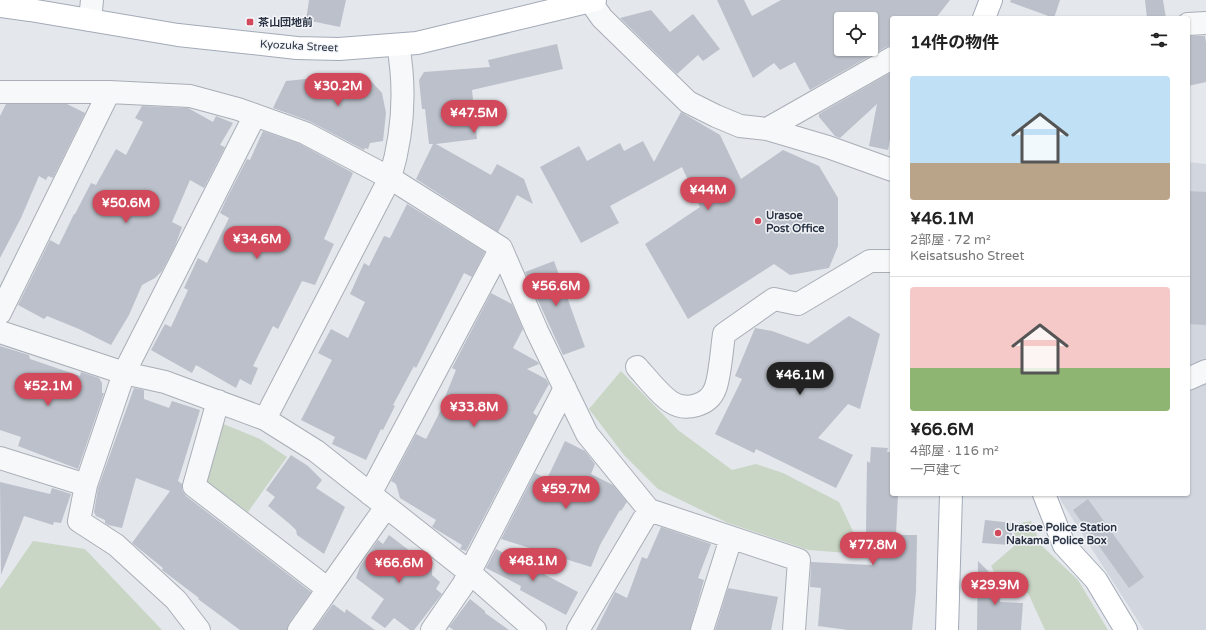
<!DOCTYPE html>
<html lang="ja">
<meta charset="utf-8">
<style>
body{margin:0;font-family:"Varela Round","Noto Sans JP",sans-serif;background:#f6f6f6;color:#222;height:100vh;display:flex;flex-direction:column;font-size:15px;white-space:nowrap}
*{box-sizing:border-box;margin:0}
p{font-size:13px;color:#767676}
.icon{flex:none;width:22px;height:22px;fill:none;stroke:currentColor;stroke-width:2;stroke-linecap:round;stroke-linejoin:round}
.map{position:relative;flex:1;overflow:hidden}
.details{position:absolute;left:890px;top:16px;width:300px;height:480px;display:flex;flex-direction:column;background:#fff;border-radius:4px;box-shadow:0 1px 3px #0004}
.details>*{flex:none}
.tools{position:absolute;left:834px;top:12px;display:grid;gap:8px}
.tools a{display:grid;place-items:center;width:44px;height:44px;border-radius:4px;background:#fff;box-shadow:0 1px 3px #0004;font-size:20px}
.price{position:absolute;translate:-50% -34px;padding:0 9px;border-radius:14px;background:#d1495b;color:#fff;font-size:13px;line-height:26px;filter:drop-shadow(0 1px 2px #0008)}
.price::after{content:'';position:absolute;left:50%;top:24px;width:12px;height:9px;margin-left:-6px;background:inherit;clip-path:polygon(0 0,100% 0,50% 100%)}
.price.selected{background:#222;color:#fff}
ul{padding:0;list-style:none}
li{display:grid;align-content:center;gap:8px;height:212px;padding:0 20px}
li+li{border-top:1px solid #e0e0e0}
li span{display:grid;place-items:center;height:124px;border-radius:4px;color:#555}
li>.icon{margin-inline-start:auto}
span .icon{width:72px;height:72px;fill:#fffc;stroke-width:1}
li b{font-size:17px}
h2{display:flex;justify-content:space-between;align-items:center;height:48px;padding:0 20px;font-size:17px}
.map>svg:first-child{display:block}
.built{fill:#d2d6de}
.green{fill:#c9d6c5}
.building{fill:#bbc0ca;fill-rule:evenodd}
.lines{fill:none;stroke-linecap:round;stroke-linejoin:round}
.minor-casing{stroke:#a9aeb7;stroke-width:24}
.major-casing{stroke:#a3abb8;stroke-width:24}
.minor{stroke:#f7f8fa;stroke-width:22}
.major{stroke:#fff;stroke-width:22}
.poi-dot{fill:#d1495b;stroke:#f4f6f9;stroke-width:1.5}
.labels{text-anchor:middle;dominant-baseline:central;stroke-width:3;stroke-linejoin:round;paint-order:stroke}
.poi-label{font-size:11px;font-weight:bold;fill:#2b3445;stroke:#f4f6f9;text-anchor:start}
.street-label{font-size:11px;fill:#2b3445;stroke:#f4f6f9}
</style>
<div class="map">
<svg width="1206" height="630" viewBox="0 0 1206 630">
<rect width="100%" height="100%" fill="#e4e7ec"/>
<path class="built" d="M1188 162 1206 164V630H1144L1061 501 1059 494H1188Z"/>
<path class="green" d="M621 371 678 430 732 470 756 464 783 473 839 502 862 550 860 554 809 550 728 523 658 489 624 455 589 409Z
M221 423 260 439 287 457 248 512 207 483 204 474Z
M1031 521 1041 545 1078 580 1108 630H1045L1028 593H1006L991 566 1013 547 1015 524Z
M33 541 85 549 162 630H0V589Z"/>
<path class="building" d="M309 0H346L340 27 306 20Z
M717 0H744L752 16 781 0H950L936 18H892V46L886 47 810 90 795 62 780 70 774 63 753 78ZM841 19H871V49H841Z
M1011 0H1060L1054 18 1010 2Z
M1145 0H1163L1166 18H1147Z
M651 10 670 32 693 14 720 49 703 61 698 55 677 74 620 18Z
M1188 36H1205L1206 43V82L1188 86Z
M557 44 563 69 472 90 477 139 436 144 491 175 497 164 524 179 533 204 517 195 498 232 416 179 433 144H429L425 109H422L419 80 424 72 490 67 488 60Z
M892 72V129L888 150 869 146 877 104 840 138 835 136 819 117V114Z
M336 76V77H360L370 80 382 93 386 113 383 141 370 143 368 149 365 148 364 150 309 121 273 108 286 81Z
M6 104H67L85 113 53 178 48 176 46 180 39 176 21 218 0 258V116Z
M142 106 188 108 213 122 216 116 233 123 220 145 225 147 204 188 190 180 172 222 182 227 175 246 162 271 155 278 142 285 129 315 111 345 79 329 47 316 44 319 18 305 50 240 59 245 74 214H75L91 183 96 185 116 149 126 155 143 122 135 118Z
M681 112 720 135 741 179 783 150 819 166 838 198V246L829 268 790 275 774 264 688 319 645 244 700 207 682 167 610 206 619 223 581 243 540 167 579 146 587 161 620 143 624 151 643 141 654 162Z
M263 131 300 144 353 173 324 239 334 244 315 285 302 281 278 329 273 326 253 366 258 368 251 385 240 379 236 388 196 365 192 373 151 350 165 324 171 327 188 290 184 288 198 258 207 263 229 218 220 213 226 200 247 159 250 160Z
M1188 191 1206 192V325L1188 324Z
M407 204 485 252 472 277 464 273 416 368 414 366 393 405 395 406 383 430 381 429 366 460 332 444 335 437 301 420 332 360 318 353 331 329 348 338 365 302 350 294 364 263 369 266 384 236 390 238Z
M554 261 585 347 563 355 525 272Z
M491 293 512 304 523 329 513 348 538 362 539 364 527 369 546 379 549 384 533 413 537 416 466 551 460 549 462 545 432 527 436 520 400 498 396 484 391 481 416 434 426 439 447 398 445 397 456 370 452 368Z
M849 316 880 334 860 409 848 404 818 438 853 455 836 488 756 449 754 453 715 434 742 379 735 376 755 328 772 331 808 344Z
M0 346 29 355 30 359 80 376 81 372 99 378 102 383V393H104L78 469 18 446 21 437 0 430Z
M134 388 144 390V399L169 408 172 401 200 410 178 481 182 484V490L186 496 311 592 289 623 287 630H240L198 599 199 598 162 570 163 568 132 543 170 491 136 478 122 528 108 525 105 523V520L96 516 94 512 98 488Z
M565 441 585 451 595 464 591 474 613 485 627 502 621 511 620 510 600 545 591 567 501 539 535 473 547 479Z
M871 447 888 448 887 452H892V494H898L896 535H917L916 592 912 630H848L818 626 821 588 810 587 811 562 872 565 873 532H866L867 461 870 463Z
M291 455 308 466 322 480 316 488 345 507 324 554 297 535 296 530 291 525 268 506 275 497 266 490Z
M0 482 50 494 52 488 71 494 61 523 54 522 53 525 24 516 1 575Z
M1088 499 1144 577 1129 588 1073 510Z
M985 520 1013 523 1011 545 982 543Z
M661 527 711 544 698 578 704 580 690 630H596L615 592 627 598 642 557 647 559Z
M389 535 432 568V575L440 582 436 589 442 594 414 630H410L394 618 385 628 371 618 384 599 356 578 360 566 378 540 383 544Z
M496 549 578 592 566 615 520 590 521 586 486 568Z
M978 561 999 582 1000 602 1023 603 1021 630H977Z
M728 588 778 597 771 630H715Z
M470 599 485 611V613L509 630H454L449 627Z
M333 604 345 613 346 609 375 630H314Z"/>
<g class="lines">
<g class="minor-casing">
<path id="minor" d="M590 1 602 18 688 102 716 116 740 126 767 129 828 147 892 170
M90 20 92 0
M1188 24 1206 23
M0 92H109L190 96 238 109 305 133 390 178 501 248 537 331 587 434 649 510 799 560 794 630
M767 129 892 58
M0 313 109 92
M0 332 124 373 165 382 265 419 316 451 469 572 535 630
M637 367C646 377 660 395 671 402 686 412 709 405 715 389 720 378 722 347 724 334L774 299 798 304 870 261H892
M1188 379 1206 371
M218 401 194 486 328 589 299 630
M265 419 390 178C403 135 406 89 398 45
M0 458 86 485 79 521 116 545 176 600 199 630
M86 485 124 373 255 115
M370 494 501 248
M328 589 386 507
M432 630 463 585 565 388
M578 630 649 510
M702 630 731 538"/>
</g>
<g class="major-casing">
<path id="major" d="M0 6 30 10 178 35 297 48 339 49 417 43 595 0
M984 18 991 0
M1044 494 1064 545 1096 580 1126 630
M947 630 951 494"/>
</g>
<use href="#minor" class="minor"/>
<use href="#major" class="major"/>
</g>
<g class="poi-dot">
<rect x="246" y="18" width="8" height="8" rx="2"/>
<circle cx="758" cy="221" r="4"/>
<circle cx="998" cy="533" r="4"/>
</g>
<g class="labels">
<g class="poi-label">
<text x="258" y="22">茶山団地前</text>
<text x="766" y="215">Urasoe<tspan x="766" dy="13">Post Office</tspan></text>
<text x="1006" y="527">Urasoe Police Station<tspan x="1006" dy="13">Nakama Police Box</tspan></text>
</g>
<g class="street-label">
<text transform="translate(299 46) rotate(3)">Kyozuka Street</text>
</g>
</g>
</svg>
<div class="tools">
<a><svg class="icon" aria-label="locate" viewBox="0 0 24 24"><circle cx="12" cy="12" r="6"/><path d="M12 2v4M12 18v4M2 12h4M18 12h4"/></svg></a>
</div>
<b class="price" style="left:338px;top:107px">¥30.2M</b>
<b class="price" style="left:474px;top:134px">¥47.5M</b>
<b class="price" style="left:708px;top:211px">¥44M</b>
<b class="price" style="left:126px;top:224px">¥50.6M</b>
<b class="price" style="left:257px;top:260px">¥34.6M</b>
<b class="price" style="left:556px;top:307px">¥56.6M</b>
<b class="price selected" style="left:800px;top:396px">¥46.1M</b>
<b class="price" style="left:48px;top:407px">¥52.1M</b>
<b class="price" style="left:474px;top:428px">¥33.8M</b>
<b class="price" style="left:566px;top:510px">¥59.7M</b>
<b class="price" style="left:873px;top:566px">¥77.8M</b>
<b class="price" style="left:533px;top:582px">¥48.1M</b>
<b class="price" style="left:399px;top:584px">¥66.6M</b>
<b class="price" style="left:995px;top:606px">¥29.9M</b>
<section class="details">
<h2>14件の物件<svg class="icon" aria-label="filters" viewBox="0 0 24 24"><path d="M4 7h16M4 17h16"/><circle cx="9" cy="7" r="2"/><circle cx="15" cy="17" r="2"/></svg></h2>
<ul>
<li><span style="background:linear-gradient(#bfe0f5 70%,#b9a48a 0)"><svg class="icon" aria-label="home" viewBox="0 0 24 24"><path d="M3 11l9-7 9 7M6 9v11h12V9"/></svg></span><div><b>¥46.1M</b><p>2部屋 · 72 m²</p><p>Keisatsusho Street</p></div></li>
<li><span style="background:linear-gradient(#f6c9c9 65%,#8fb573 0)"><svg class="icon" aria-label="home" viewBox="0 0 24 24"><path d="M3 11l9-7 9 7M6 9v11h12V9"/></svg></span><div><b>¥66.6M</b><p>4部屋 · 116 m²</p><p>一戸建て</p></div></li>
</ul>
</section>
</div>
